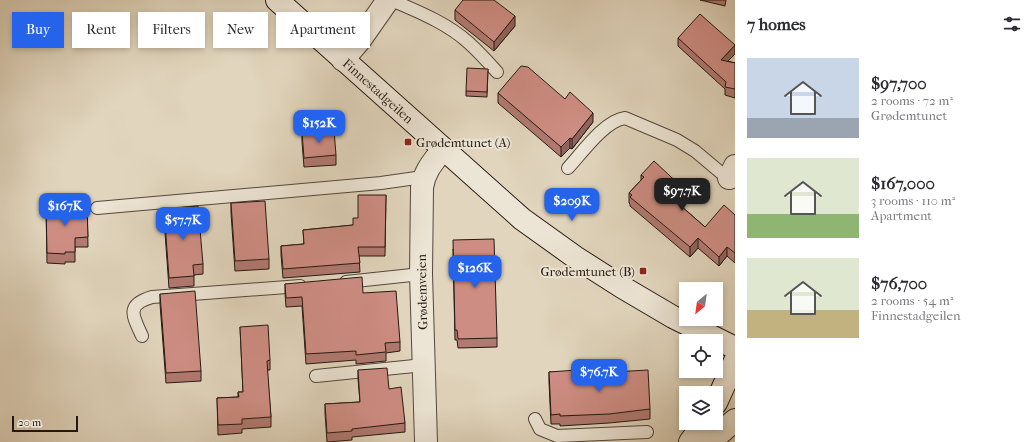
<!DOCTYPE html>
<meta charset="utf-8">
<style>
body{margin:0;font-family:"IM FELL French Canon",serif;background:#f2f2f3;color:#2b2b33;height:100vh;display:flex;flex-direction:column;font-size:15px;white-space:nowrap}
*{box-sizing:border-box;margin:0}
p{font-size:13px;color:#7c7c81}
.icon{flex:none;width:22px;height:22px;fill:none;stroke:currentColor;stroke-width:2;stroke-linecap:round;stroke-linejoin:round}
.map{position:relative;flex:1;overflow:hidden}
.side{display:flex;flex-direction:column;background:#fff;width:300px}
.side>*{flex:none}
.banner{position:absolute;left:12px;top:12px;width:380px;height:36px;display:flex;gap:8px}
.needle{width:26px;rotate:209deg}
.tools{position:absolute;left:679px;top:282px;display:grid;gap:8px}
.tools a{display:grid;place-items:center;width:44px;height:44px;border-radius:0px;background:#fff;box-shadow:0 2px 6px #0003;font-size:20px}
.scale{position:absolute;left:12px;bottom:10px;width:66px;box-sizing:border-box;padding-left:4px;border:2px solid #241812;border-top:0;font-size:11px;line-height:14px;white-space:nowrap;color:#241812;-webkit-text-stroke:3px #ece4d4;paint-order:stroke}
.price{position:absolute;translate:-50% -34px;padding:0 9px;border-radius:8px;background:#2563eb;color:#fff;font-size:13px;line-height:26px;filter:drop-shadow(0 1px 2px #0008)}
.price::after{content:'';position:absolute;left:50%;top:24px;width:12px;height:9px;margin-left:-6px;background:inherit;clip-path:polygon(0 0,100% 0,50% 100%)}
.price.selected{background:#222;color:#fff}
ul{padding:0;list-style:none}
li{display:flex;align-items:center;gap:12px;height:100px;padding:0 12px}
li span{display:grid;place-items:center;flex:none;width:112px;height:80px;border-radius:0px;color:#555}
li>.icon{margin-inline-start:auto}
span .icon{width:48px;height:48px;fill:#fffc;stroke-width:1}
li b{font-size:17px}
h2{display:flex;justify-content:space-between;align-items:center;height:48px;padding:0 12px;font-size:17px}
.pill{padding:0 14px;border-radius:0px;background:#fff;box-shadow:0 2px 6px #0003;font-size:14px;line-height:36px}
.pill.selected{background:#2563eb;color:#fff}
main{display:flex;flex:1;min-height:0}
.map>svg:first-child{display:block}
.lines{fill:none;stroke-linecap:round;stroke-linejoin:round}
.lane-casing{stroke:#53473d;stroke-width:14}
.street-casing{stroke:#53473d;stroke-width:24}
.secondary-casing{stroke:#241812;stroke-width:24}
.lane{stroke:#ece4d4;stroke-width:12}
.street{stroke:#ece4d4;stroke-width:22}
.secondary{stroke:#ece4d4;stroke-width:22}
.wall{fill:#b17971;stroke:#241812}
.shaded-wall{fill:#90635c;stroke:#241812}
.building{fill:#ce8d83;stroke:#241812}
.poi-dot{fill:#8f2418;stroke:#ece4d4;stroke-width:1.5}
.labels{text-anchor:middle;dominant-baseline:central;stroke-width:4;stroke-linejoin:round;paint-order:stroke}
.street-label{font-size:13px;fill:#241812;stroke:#ece4d4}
.poi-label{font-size:13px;fill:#241812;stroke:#ece4d4;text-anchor:start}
</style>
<main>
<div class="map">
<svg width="735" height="442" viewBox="0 0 735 442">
<rect width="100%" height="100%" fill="#e1d5bd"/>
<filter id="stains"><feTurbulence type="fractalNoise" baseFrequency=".005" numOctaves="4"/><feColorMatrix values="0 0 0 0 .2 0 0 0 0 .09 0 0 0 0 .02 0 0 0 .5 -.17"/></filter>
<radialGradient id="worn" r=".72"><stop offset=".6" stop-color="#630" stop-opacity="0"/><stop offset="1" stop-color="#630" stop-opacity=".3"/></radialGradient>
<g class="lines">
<g class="lane-casing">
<path id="lane" d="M391 0C419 12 447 23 469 43 479 52 488 62 497 72
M568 168C582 153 604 121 625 118L677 140 695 151 732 182
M97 208 381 183 423 177
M346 282 421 274
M142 336C133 316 125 305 152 297L300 286
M316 376 424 365
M535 419 540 429 557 436 647 432"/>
</g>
<g class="street-casing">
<path id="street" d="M343 60 360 40 388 0
M729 178 735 166
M426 442 421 274 422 188C424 171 434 161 443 149"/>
</g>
<g class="secondary-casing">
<g id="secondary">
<path id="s1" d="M277 0 522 219 575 257 622 287 673 317 735 348"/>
<path d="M716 403 735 361"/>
<path d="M690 442 704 423"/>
<path d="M710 442 735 420"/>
</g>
</g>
<use href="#lane" class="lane"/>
<use href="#street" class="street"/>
<use href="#secondary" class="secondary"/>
</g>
<path class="wall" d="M700 0H726L725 6Z
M455 10 515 26 494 51 455 20Z
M678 38 735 54 728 61 735 63V98L725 95V89L678 46Z
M488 69 487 97 466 96V91Z
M498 93 565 99 593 122 572 149 570 148 561 157 498 103Z
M302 133 336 155V165L304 167 302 142Z
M641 175 684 199 679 204 705 227 735 215V263L727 256 719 266 698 248 690 257 630 206V204L629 203V193L641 180Z
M386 195 385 256H359L360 272 283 278 281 255V246L304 244 303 230 353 225 358 218Z
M231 203 269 259V269L235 271 231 213Z
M87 204 88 247H75V262H65V264L47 263 46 205Z
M164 209 203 264V274L194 275V286L169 288 164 219Z
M453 249 497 338V347L458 348 457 340H455Z
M285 284 363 293 400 342V351L386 353V361L356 364V360L306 364 302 306 286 307 285 293Z
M160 294 201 371V381L166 383 160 304Z
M240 327 270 360V370H267L271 417V427L242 429V433L218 435 217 398 238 397V392H243Z
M358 370 389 389 405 423V432L352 437V440L327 442 325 413V404L360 402 358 379Z
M549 372 578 374 650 409V419L609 423 560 426V424H551L549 382Z"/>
<path class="shaded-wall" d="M515 16V26L494 51V42Z
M735 45V54L721 68V60Z
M593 113V122L572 149V139Z
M570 138V148L561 157V147Z
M684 189V199L674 210V200Z
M698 238V248L690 257V247Z
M727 247V256L719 266V257Z"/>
<path class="building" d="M463 0H494L515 16 494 42 455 10Z
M700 14 735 45 721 60 735 63V89L725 87 726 82 678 38Z
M521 66 528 67 565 99 570 92 593 113 572 139 570 138 561 147 498 93Z
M467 68 488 69 487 92 466 91Z
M334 130 336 155 304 158 302 133Z
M654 161 684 189 674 200 705 227 724 205 735 215V253L727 247 719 257 698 238 690 247 630 197 632 195 629 193 644 177 641 175Z
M358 195H386L385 247H358L360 263 283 269 281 246 304 244 303 230 353 225V218H358Z
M265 201 269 259 235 261 231 203Z
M87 204 88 237 75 238V252H65V254L47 253 46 205Z
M198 206 203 264 193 265 194 276 169 278 164 209Z
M494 239 497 338 458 339 457 330H455L453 240Z
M362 277 363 293 396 291 400 342 385 343 386 352 356 355V351L306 354 302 297 286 298 285 284Z
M195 291 201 371 166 373 160 294Z
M268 325 270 360 267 361 271 417 242 419V424L218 425 217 398 239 397 238 392H243L240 327Z
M387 368 389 389 401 387 405 423 352 429V431L327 433 325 404 360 402 358 370Z
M577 370 578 374 648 370 650 409 609 414 560 416V414L551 415 549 372Z"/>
<g class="poi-dot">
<rect x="404" y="138" width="8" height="8" rx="2"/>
<rect x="639" y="267" width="8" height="8" rx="2"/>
</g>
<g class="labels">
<g class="street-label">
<text stroke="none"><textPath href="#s1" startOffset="136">Finnestadgeilen</textPath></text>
<text transform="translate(422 292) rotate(-91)">Grødemveien</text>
</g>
<g class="poi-label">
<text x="416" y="142">Grødemtunet (A)</text>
<text x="635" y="271" text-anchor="end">Grødemtunet (B)</text>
</g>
</g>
<rect width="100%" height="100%" filter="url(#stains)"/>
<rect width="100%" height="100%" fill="url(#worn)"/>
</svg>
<div class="tools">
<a><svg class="needle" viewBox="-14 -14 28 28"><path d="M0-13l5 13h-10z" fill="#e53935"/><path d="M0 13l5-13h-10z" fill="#7c7c81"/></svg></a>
<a><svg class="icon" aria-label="locate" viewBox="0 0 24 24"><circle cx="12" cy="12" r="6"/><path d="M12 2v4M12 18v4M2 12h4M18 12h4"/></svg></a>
<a><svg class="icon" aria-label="layers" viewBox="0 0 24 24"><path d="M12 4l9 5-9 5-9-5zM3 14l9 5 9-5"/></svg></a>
</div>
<div class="scale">20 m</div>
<b class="price" style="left:319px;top:144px">$152K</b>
<b class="price selected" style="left:682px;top:212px">$97.7K</b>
<b class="price" style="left:572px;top:222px">$209K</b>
<b class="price" style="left:65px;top:227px">$167K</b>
<b class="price" style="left:183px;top:241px">$57.7K</b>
<b class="price" style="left:475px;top:289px">$126K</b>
<b class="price" style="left:599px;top:393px">$76.7K</b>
<div class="banner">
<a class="pill selected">Buy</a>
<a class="pill">Rent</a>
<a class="pill">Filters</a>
<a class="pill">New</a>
<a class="pill">Apartment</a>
</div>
</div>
<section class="side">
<h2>7 homes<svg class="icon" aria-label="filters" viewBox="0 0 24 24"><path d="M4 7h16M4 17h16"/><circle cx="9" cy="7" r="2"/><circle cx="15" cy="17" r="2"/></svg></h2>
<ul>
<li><span style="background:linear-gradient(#c9d6e8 75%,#9aa5b1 0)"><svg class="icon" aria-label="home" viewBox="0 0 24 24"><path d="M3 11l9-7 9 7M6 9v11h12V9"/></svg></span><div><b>$97,700</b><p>2 rooms · 72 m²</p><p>Grødemtunet</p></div></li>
<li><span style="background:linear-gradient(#dfe7d0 70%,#8fb573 0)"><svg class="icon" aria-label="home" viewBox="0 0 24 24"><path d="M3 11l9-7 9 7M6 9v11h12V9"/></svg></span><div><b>$167,000</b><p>3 rooms · 110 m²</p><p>Apartment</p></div></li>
<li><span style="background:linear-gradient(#dfe7d0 65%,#c2b280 0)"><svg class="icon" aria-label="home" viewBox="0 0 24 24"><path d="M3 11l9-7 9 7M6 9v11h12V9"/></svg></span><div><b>$76,700</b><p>2 rooms · 54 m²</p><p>Finnestadgeilen</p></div></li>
</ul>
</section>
</main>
